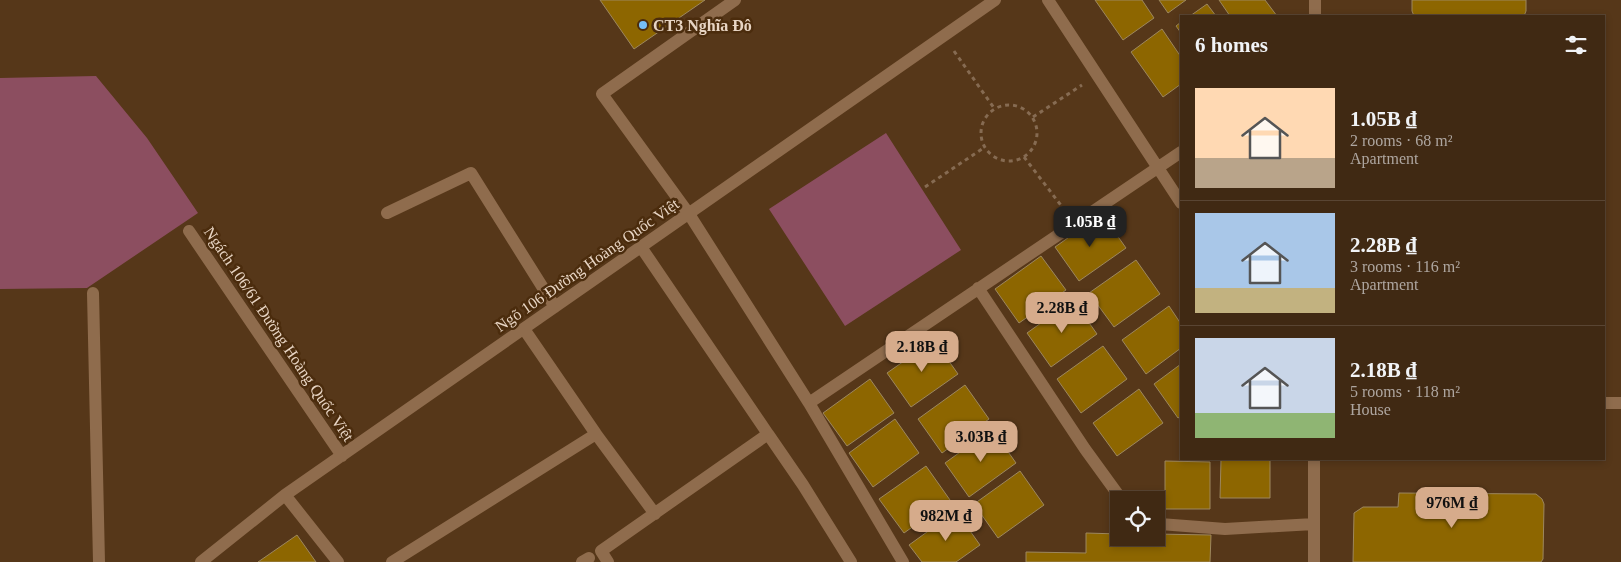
<!DOCTYPE html>
<meta charset="utf-8">
<style>
body{margin:0;font-family:"Times New Roman",serif;background:#47311c;color:#f1f3f6;height:100vh;display:flex;flex-direction:column;font-size:19px;white-space:nowrap}
*{box-sizing:border-box;margin:0}
p{font-size:16px;color:#aea6a0}
.icon{flex:none;width:28px;height:28px;fill:none;stroke:currentColor;stroke-width:2;stroke-linecap:round;stroke-linejoin:round}
.map{position:relative;flex:1;overflow:hidden}
.details{position:absolute;left:1180px;top:15px;width:425px;height:445px;display:flex;flex-direction:column;background:#402913;border-radius:0px;box-shadow:0 2px 8px #0003,0 0 0 1px #594533}
.details>*{flex:none}
.buttons{position:absolute;left:1110px;top:491px;display:grid;gap:10px}
.buttons a{display:grid;place-items:center;width:55px;height:55px;border-radius:0px;background:#402913;box-shadow:0 2px 8px #0003,0 0 0 1px #594533;font-size:25px}
.price{position:absolute;translate:-50% -42px;padding:0 11px;border-radius:10px;background:#d6ab8b;color:#111;font-size:16px;line-height:32px;filter:drop-shadow(0 1px 2px #0008)}
.price::after{content:'';position:absolute;left:50%;top:30px;width:15px;height:11px;margin-left:-8px;background:inherit;clip-path:polygon(0 0,100% 0,50% 100%)}
.price.active{background:#222;color:#fff}
ul{padding:0;list-style:none}
li{display:flex;align-items:center;gap:15px;height:125px;padding:0 15px}
li+li{border-top:1px solid #594533}
li span{display:grid;place-items:center;flex:none;width:140px;height:100px;border-radius:0px;color:#555}
li>.icon{margin-inline-start:auto}
span .icon{width:60px;height:60px;fill:#fffc;stroke-width:1}
li b{font-size:21px}
h2{display:flex;justify-content:space-between;align-items:center;height:60px;padding:0 15px;font-size:21px}
.map>svg:first-child{display:block}
.green{fill:#8c4e60}
.building{fill:#8d6600;stroke:#9d875e}
.lines{fill:none;stroke-linecap:round;stroke-linejoin:round}
.path{stroke:#866b52;stroke-width:3;stroke-dasharray:4 4;stroke-linecap:butt}
.minor{stroke:#8f6c4d;stroke-width:12}
.poi-dot{fill:#76c0f7;stroke:#4b2c0d;stroke-width:2}
.labels{text-anchor:middle;dominant-baseline:central;stroke-width:5;stroke-linejoin:round;paint-order:stroke}
.poi-label{font-size:16px;font-weight:bold;fill:#e8d5c4;stroke:#4b2c0d;text-anchor:start}
.street-label{font-size:16px;fill:#e8d5c4;stroke:#4b2c0d}
</style>
<div class="map">
<svg width="1621" height="562" viewBox="0 0 1621 562">
<rect width="100%" height="100%" fill="#563719"/>
<path class="green" d="M96 76 147 138 198 213 87 288 0 289V78Z
M886 133 961 250 845 326 769 209Z"/>
<path class="building" d="M600 0H705L634 49Z
M1095 0H1142L1154 18 1123 40Z
M1159 0H1186L1168 13Z
M1219 0H1265L1277 16H1230Z
M1412 0H1526V11L1524 16H1414L1412 11Z
M1207 4 1216 16H1190Z
M1181 22V33L1176 26Z
M1162 29 1181 57V84L1163 97 1131 52Z
M1102 214 1126 248 1079 281 1055 247Z
M1041 256 1066 290 1019 323 995 289Z
M1136 260 1160 294 1114 327 1089 293Z
M1073 300 1097 334 1051 367 1027 333Z
M1169 306 1181 324V348L1146 374 1122 340Z
M934 340 958 374 911 407 887 373Z
M1103 346 1127 379 1081 413 1057 379Z
M1181 364V416L1178 418 1154 384Z
M870 379 894 413 847 446 823 413Z
M965 385 989 419 942 453 918 419Z
M1139 389 1163 423 1117 456 1093 423Z
M895 419 919 453 873 487 849 453Z
M992 429 1016 463 969 497 945 463Z
M1221 460H1270V498H1220Z
M1165 461 1210 462V509H1165Z
M926 466 950 500 904 533 879 499Z
M1020 471 1044 505 998 538 974 504Z
M1399 493 1536 494 1542 499 1544 504 1543 559 1541 562H1353L1354 513 1363 507H1398Z
M956 511 980 545 956 562H922L909 545Z
M1086 533 1119 534V538H1156V534L1211 535 1210 562H1026V552L1086 553Z
M297 535 316 562H258Z"/>
<g class="lines">
<path class="path" d="M954 51 994 108
M981 133a28 28 0 1 1 56 0a28 28 0 1 1-56 0Z
M1033 117 1082 85
M1024 157 1063 208
M925 187 985 147"/>
<path class="minor" d="M735 0 602 94 689 214 809 403 903 562
M1048 0 1181 203
M1315 0V16
M387 213 471 173 555 307
M189 231 342 456
M641 247 768 434
M978 288 1085 449 1122 500
M93 293 99 562
M524 329 596 434 655 514
M809 403 1181 152
M1604 403H1621
M285 495 338 562
M1156 521 1160 524 1225 529 1314 524
M201 562 285 495 995 0
M392 562 596 434
M582 562 589 558
M608 562 601 551 768 434 803 485 851 562
M1314 562V459"/>
</g>
<circle class="poi-dot" cx="643" cy="25" r="5"/>
<g class="labels">
<g class="poi-label">
<text x="653" y="25">CT3 Nghĩa Đô</text>
</g>
<g class="street-label">
<text transform="translate(587 265) rotate(-35)">Ngõ 106 Đường Hoàng Quốc Việt</text>
<text transform="translate(279 334) rotate(56)">Ngách 106/61 Đường Hoàng Quốc Việt</text>
</g>
</g>
</svg>
<div class="buttons">
<a><svg class="icon" aria-label="locate" viewBox="0 0 24 24"><circle cx="12" cy="12" r="6"/><path d="M12 2v4M12 18v4M2 12h4M18 12h4"/></svg></a>
</div>
<b class="price active" style="left:1090px;top:248px">1.05B ₫</b>
<b class="price" style="left:1062px;top:334px">2.28B ₫</b>
<b class="price" style="left:922px;top:373px">2.18B ₫</b>
<b class="price" style="left:981px;top:463px">3.03B ₫</b>
<b class="price" style="left:1452px;top:529px">976M ₫</b>
<b class="price" style="left:946px;top:542px">982M ₫</b>
<section class="details">
<h2>6 homes<svg class="icon" aria-label="filters" viewBox="0 0 24 24"><path d="M4 7h16M4 17h16"/><circle cx="9" cy="7" r="2"/><circle cx="15" cy="17" r="2"/></svg></h2>
<ul>
<li><span style="background:linear-gradient(#ffd9b3 70%,#b9a48a 0)"><svg class="icon" aria-label="home" viewBox="0 0 24 24"><path d="M3 11l9-7 9 7M6 9v11h12V9"/></svg></span><div><b>1.05B ₫</b><p>2 rooms · 68 m²</p><p>Apartment</p></div></li>
<li><span style="background:linear-gradient(#a9c7e8 75%,#c2b280 0)"><svg class="icon" aria-label="home" viewBox="0 0 24 24"><path d="M3 11l9-7 9 7M6 9v11h12V9"/></svg></span><div><b>2.28B ₫</b><p>3 rooms · 116 m²</p><p>Apartment</p></div></li>
<li><span style="background:linear-gradient(#c9d6e8 75%,#8fb573 0)"><svg class="icon" aria-label="home" viewBox="0 0 24 24"><path d="M3 11l9-7 9 7M6 9v11h12V9"/></svg></span><div><b>2.18B ₫</b><p>5 rooms · 118 m²</p><p>House</p></div></li>
</ul>
</section>
</div>
